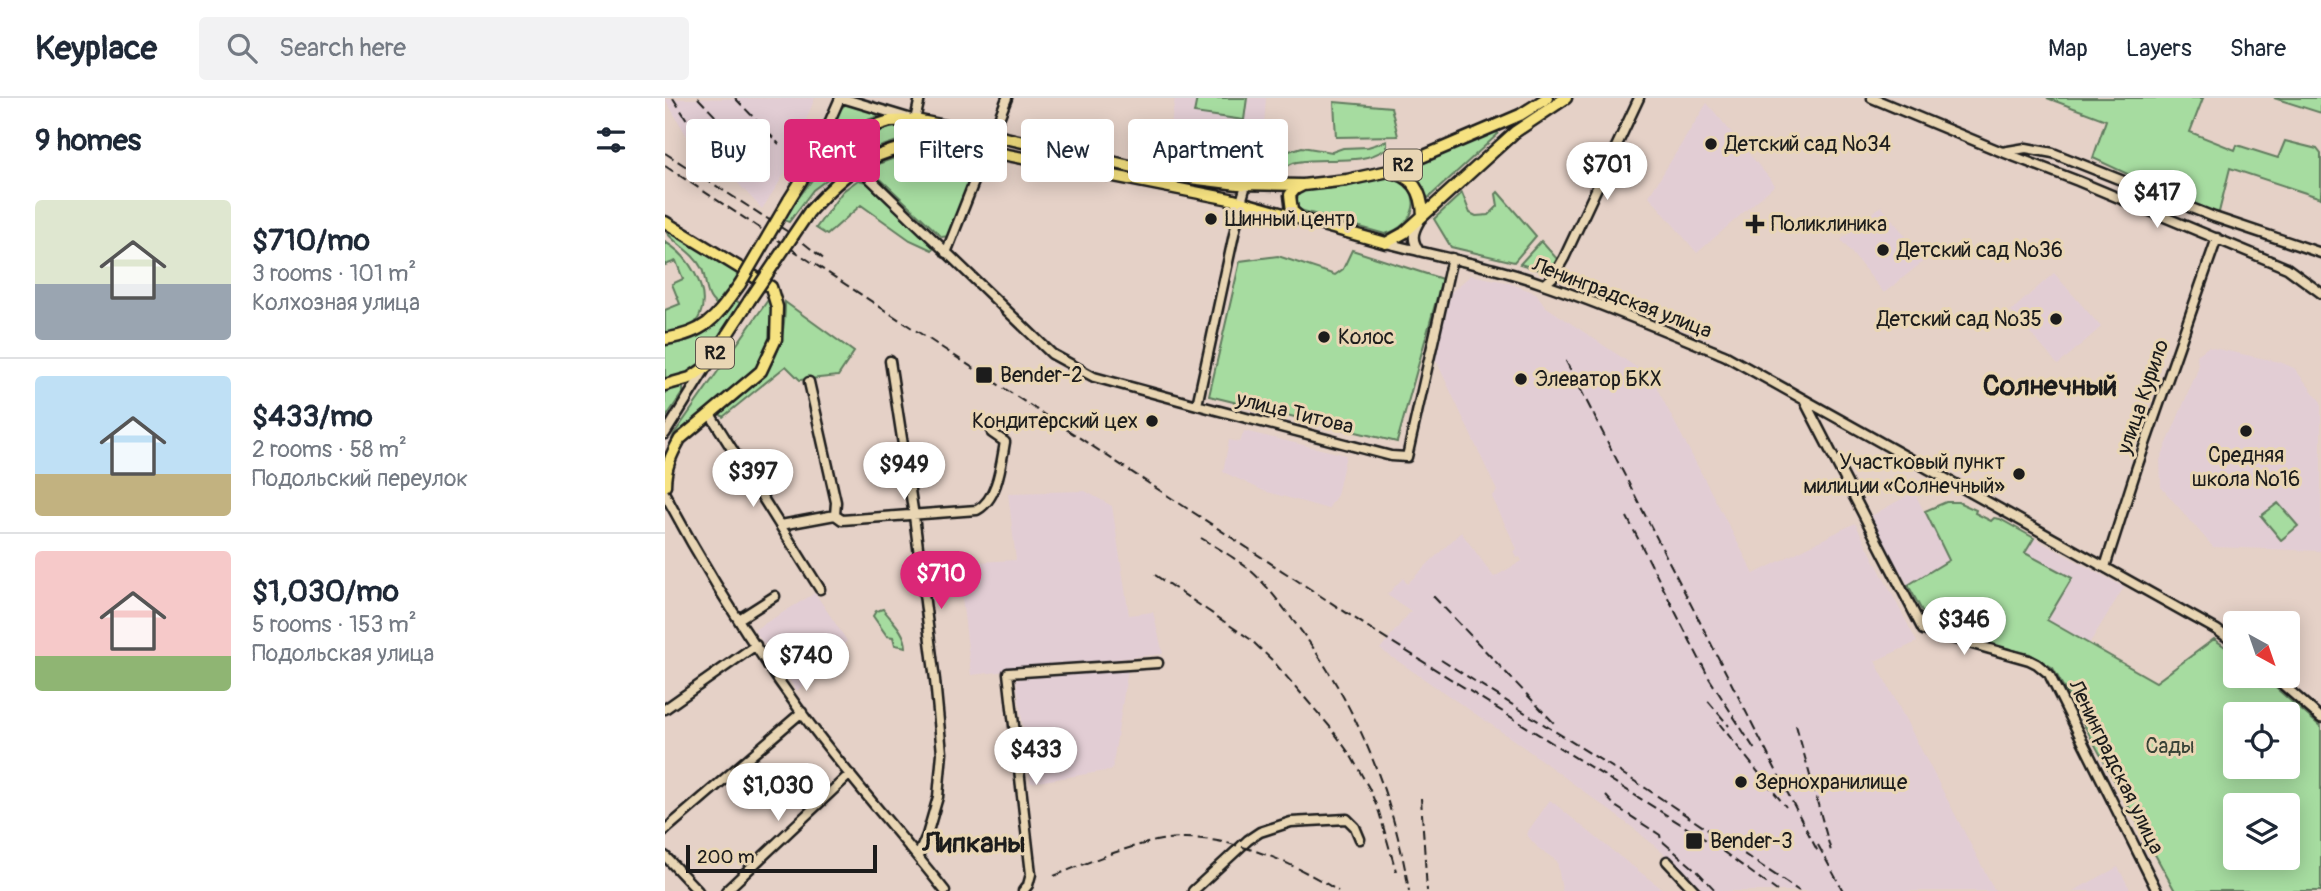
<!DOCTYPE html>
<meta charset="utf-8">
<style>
body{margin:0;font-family:Pangolin,sans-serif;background:#f2f2f3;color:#1f2937;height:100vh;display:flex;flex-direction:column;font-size:26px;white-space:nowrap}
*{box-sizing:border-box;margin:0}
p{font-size:23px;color:#747a83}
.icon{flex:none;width:38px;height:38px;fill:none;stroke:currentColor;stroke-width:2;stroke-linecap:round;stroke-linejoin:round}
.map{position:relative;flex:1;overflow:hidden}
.panel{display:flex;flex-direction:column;background:#fff;width:665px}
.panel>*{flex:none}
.top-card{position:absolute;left:21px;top:21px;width:665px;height:63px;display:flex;gap:14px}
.needle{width:46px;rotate:140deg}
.fabs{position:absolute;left:1558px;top:513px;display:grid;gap:14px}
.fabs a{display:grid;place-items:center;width:77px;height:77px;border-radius:7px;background:#fff;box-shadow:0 4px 18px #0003;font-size:35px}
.scale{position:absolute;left:21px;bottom:18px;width:191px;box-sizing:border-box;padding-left:7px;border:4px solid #1c1c1c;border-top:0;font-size:19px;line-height:24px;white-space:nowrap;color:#1c1c1c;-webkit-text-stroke:5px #e9d6b4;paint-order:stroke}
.price{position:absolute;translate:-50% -60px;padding:0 16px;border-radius:24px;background:#fff;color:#222;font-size:23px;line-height:46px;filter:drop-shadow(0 2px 4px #0008)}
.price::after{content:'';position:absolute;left:50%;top:42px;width:21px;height:16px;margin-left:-10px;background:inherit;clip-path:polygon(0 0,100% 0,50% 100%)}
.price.selected{background:#db2777;color:#fff}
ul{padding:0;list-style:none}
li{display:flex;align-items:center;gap:21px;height:175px;padding:0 35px}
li+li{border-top:2px solid #e0e1e3}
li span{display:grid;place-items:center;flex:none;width:196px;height:140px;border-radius:7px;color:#555}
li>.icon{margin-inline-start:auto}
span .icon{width:84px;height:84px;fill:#fffc;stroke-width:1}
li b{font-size:30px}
h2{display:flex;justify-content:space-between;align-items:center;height:84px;padding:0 35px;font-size:30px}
.pill{padding:0 24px;border-radius:7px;background:#fff;box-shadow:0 4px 18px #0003;font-size:24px;line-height:63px}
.pill.selected{background:#db2777;color:#fff}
header{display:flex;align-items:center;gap:42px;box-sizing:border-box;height:98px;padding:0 35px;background:#fff;border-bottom:2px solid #e0e1e3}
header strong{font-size:33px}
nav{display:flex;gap:38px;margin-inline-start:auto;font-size:24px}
.search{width:490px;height:63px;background:#f2f2f3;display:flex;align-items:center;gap:18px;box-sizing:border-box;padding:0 24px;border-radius:7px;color:#747a83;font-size:26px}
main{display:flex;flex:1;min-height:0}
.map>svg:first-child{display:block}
.built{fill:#e2cdd4}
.green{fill:#a6dca0;stroke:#617c5e;stroke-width:2;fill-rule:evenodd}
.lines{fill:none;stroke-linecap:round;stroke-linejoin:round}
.minor-casing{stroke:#1c1c1c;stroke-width:13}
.major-casing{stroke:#1c1c1c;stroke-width:15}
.minor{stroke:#e9d6b4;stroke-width:8}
.major{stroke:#f6e281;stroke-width:10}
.rail{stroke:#1c1c1c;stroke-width:2;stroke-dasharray:10 5;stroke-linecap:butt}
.major-bridge-casing{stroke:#1c1c1c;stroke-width:15;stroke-linecap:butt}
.major-bridge{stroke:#f6e281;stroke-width:10}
.poi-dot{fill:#1c1c1c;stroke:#e9d6b4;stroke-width:2.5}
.labels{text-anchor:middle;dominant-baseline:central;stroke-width:6;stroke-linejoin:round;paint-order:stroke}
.shield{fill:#e9d6b4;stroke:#5a544a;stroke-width:2}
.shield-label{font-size:19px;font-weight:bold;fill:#1c1c1c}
.poi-label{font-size:21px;fill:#1c1c1c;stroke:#e9d6b4;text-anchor:start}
.street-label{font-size:21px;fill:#1c1c1c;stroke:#e9d6b4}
.park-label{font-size:21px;fill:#384236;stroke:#e9d6b4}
.district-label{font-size:28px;font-weight:bold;fill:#1c1c1c;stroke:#e9d6b4}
</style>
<header>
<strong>Keyplace</strong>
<div class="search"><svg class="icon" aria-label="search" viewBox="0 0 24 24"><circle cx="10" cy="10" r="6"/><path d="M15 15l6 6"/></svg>Search here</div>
<nav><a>Map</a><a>Layers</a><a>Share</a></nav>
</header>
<main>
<section class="panel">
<h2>9 homes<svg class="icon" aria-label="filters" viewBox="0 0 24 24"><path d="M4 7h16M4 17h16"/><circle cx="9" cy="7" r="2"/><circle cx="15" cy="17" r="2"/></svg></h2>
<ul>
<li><span style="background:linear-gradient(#dfe7d0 60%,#9aa5b1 0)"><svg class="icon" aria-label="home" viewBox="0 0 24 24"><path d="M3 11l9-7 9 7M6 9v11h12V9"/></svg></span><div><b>$710/mo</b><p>3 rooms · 101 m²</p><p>Колхозная улица</p></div></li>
<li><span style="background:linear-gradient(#bfe0f5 70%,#c2b280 0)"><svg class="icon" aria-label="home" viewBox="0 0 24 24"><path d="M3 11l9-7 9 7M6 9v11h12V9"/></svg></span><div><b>$433/mo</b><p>2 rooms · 58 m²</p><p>Подольский переулок</p></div></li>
<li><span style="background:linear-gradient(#f6c9c9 75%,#8fb573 0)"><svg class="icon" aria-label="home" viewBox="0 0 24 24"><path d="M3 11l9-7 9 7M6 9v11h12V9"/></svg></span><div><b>$1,030/mo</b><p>5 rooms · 153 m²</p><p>Подольская улица</p></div></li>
</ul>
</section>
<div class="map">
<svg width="1656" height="793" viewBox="0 0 1656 793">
<rect width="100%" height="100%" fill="#e5d1c7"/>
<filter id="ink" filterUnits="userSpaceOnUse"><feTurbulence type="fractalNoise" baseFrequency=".0143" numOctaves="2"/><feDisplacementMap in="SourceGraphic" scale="14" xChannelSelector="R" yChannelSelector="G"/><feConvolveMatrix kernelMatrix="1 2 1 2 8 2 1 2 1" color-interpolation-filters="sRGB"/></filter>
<g filter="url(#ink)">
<path class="built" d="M150 0 119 77 97 111 55 66 32 55 0 1Z
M510 0H601L598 41 506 26Z
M1042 5 1110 87 1032 155 984 98Z
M1216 108 1260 162 1219 195 1176 142Z
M1389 175 1436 229 1393 267 1346 213Z
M806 177 841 184 871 195 880 208 986 279 1089 476 1190 425 1252 544 1210 563 1330 793H1036L1013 768 971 732 853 645 715 551 746 513 722 497 738 480 742 486 796 434 829 479 857 463 855 459 852 460 849 453 852 451 827 399 832 393 770 260 785 195Z
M1543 249 1615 264 1629 270 1656 304V453L1548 449 1496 389 1495 362 1533 271 1532 257Z
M579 333 681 357 672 397 663 411 599 393 558 374 564 342 575 344Z
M420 393 447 408 464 517 488 514 498 556 306 577 293 465 351 462 343 395Z
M1249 394 1284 462 1243 487 1204 419Z
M1369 440 1459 489 1424 546 1381 522 1360 455Z
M150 495 182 543 132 593 89 532Z
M463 570 447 672 366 685 351 581Z
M885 702 949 754 1000 793H897L892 763 873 750 861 736Z
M1453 769 1466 793H1408Z"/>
<path class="green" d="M532 0H582L579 22 529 15Z
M1382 0H1538L1525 34 1570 52 1572 47 1613 60 1620 43 1652 51 1656 56V100L1565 70 1553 118 1428 60 1441 22Z
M1609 0H1656V15Z
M669 4 726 9 733 38 671 39Z
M181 6 219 14V16L181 30 165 40 175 11Z
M233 28 252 29 310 42 261 39 238 41 212 50 188 62 148 92 124 124 117 121C153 75 171 40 233 28Z
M834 31 832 37 761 102 756 88 743 72Z
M722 43V50C695 69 662 58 632 64 621 66 618 73 609 76L602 66 608 58 637 49 667 54 678 50 703 49Z
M261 53H280L315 57 284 138 277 139 209 75 208 70 210 67 241 56Z
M729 77C760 94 752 127 720 136L635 112 630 106 635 93 671 90Z
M193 82 201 84 270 149 267 152 245 142 196 107 162 137 151 130 178 93Z
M833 94 871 138 849 164 786 149 769 121 797 95 805 115 811 118 824 117 833 108 831 96Z
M6 131 76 176 51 206C40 199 42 183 37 171 29 155 13 148 2 135Z
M876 143 893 162 885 175 855 166Z
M0 144C22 156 46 191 35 217 30 230 15 233 3 236H0V212L15 206 7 186 18 181 11 163 0 167Z
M687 152 777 181 732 344 544 298 575 163 613 158 670 177 678 171Z
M69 201 76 206 33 273 0 283V247C36 244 50 230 69 201Z
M103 202 107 211 106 239 91 269 12 338 0 360 9 336Z
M120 204 189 254 173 278 135 282 121 268 58 319 55 316C99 278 120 267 120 204Z
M18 289V294L0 321V291Z
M1281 404H1293L1311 412 1310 415 1326 423 1329 420 1335 421 1369 440 1360 455 1407 480 1382 522 1491 584 1549 541 1570 556V578H1597L1656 629V793H1510L1388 570 1365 556 1274 534 1263 524 1243 487 1284 462 1260 413ZM1570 616H1622V668H1570ZM1570 707H1622V760H1570Z
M1613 405 1633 428 1616 442 1596 418Z
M218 511C227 523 240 533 241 549L230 547 228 539 222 538 208 518 211 513Z"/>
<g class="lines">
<g class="minor-casing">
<path id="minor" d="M177 0 250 22 255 0
M1207 0 1337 54 1361 50 1388 55 1549 119 1656 155
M1340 55 1413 83 1622 170 1656 195
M145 68 175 0
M192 68 387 256 429 279 532 307
M581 87 576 104 532 307 726 358 742 359 787 160
M754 124C747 136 747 142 754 153
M721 145C774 159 829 168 881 187 942 208 1001 233 1061 258L1552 532 1570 545
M281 155 342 0
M880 186 888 179 899 160 974 0
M225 263 249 418 270 582 277 655 273 699 262 737 253 758
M144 284 171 404 170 417
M1139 302 1258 532 1364 562 1372 566 1384 576 1492 793
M45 316 155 491
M0 336 39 273
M0 396C40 472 86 545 136 614 181 676 233 733 280 793
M116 427 170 417 177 422 312 412C333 401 336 366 340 344L327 335
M1440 469 1472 369 1552 140
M74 521 110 498
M1608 578 1656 620
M0 611 91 547
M0 732 137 614
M0 758 33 793
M1002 763 1030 793
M61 793 185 676
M358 793 363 787 366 776 343 575 493 565
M528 793 583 742 595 734 626 724 682 721 690 729 695 741"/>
</g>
<g class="major-casing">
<path id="major" d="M724 73C748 79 757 92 758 117
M124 102 144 70 178 42 200 31 225 23 250 22 327 37 509 78 573 86 638 87 682 82 724 73 855 17 882 0
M144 114C192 59 229 40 302 49L565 101 721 145 739 135 850 34 901 0
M633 118 627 113 625 97 630 91 638 87
M0 124 106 189 112 209 111 241 96 273 15 341C6 357 0 370 0 388
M0 241C43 234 51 219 75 186
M0 287 25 280 41 269 84 203"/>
</g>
<use href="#minor" class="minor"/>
<use href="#major" class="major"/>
<path class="rail" d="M8 0 31 36
M33 0 91 61
M70 0 114 46
M0 55 131 139 160 162
M0 68 703 529 1049 747 1112 793
M901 263 1154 756
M962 419 1044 580 1090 652
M536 440C553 450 570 460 585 472 601 486 614 504 627 521 689 600 728 694 744 793
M490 477 585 541 608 563 666 630 686 658 704 690 714 714 731 773
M768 498 889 625
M776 562 982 691 1134 793
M1043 603 1064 628
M1053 624 1121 709
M1131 627 1167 757
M941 698 950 708 995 737 996 742 1032 773 1051 793
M756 700 762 793
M1153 747 1178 793
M389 778C424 764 459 749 496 742 553 732 625 762 673 793"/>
<g class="major-bridge-casing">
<path id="major-bridge" d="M75 186 124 102
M84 203 144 114"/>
</g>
<use href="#major-bridge" class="major-bridge"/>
</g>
</g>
<g class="poi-dot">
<circle cx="1046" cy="46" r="7"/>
<circle cx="546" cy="121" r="7"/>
<path d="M1086.5 115.5h7v7h7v7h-7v7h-7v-7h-7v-7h7z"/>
<circle cx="1218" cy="152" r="7"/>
<circle cx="1391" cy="221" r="7"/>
<circle cx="659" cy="239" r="7"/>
<rect x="310" y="268" width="18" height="18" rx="3.5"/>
<circle cx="856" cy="281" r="7"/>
<circle cx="487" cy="323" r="7"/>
<circle cx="1581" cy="333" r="7"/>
<circle cx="1354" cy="376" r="7"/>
<circle cx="1076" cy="684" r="7"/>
<rect x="1020" y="734" width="18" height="18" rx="3.5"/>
</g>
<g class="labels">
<g class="shield">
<rect x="719" y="51.5" width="38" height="31" rx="5"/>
<rect x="31" y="239.5" width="38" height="31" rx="5"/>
</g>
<g class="shield-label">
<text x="738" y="67">R2</text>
<text x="50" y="255">R2</text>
</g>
<g class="poi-label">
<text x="1060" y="46">Детский сад №34</text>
<text x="560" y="121">Шинный центр</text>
<text x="1106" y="126">Поликлиника</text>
<text x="1232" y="152">Детский сад №36</text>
<text x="1377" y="221" text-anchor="end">Детский сад №35</text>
<text x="673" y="239">Колос</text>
<text x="335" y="277">Bender-2</text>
<text x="870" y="281">Элеватор БКХ</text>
<text x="473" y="323" text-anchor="end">Кондитерский цех</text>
<text x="1581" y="357" text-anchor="middle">Средняя<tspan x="1581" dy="24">школа №16</tspan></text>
<text x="1340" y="364" text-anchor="end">Участковый пункт<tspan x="1340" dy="24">милиции «Солнечный»</tspan></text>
<text x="1090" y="684">Зернохранилище</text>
<text x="1045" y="743">Bender-3</text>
</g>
<g class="street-label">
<text transform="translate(957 200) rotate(21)">Ленинградская улица</text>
<text transform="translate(1478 299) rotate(-71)">улица Курило</text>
<text transform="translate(630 315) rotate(14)">улица Титова</text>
<text transform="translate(1451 669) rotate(64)">Ленинградская улица</text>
</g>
<g class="park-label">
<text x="1505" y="648">Сады</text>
</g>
<g class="district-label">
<text x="1385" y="288">Солнечный</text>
<text x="309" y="745">Липканы</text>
</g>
</g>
</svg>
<div class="fabs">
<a><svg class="needle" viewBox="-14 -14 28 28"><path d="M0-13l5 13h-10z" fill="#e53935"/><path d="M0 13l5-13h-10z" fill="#747a83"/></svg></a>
<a><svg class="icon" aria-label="locate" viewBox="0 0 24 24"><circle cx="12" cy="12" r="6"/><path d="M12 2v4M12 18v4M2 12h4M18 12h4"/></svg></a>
<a><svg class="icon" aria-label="layers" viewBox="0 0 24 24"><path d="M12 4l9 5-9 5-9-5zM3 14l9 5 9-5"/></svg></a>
</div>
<div class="scale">200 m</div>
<b class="price" style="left:942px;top:104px">$701</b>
<b class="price" style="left:1492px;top:132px">$417</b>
<b class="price" style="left:239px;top:404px">$949</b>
<b class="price" style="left:88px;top:411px">$397</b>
<b class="price selected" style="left:276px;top:513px">$710</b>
<b class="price" style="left:1299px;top:559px">$346</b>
<b class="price" style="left:141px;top:595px">$740</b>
<b class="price" style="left:371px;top:689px">$433</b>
<b class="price" style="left:113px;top:725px">$1,030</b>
<div class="top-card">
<a class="pill">Buy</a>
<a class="pill selected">Rent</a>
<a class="pill">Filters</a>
<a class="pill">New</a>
<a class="pill">Apartment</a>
</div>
</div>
</main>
